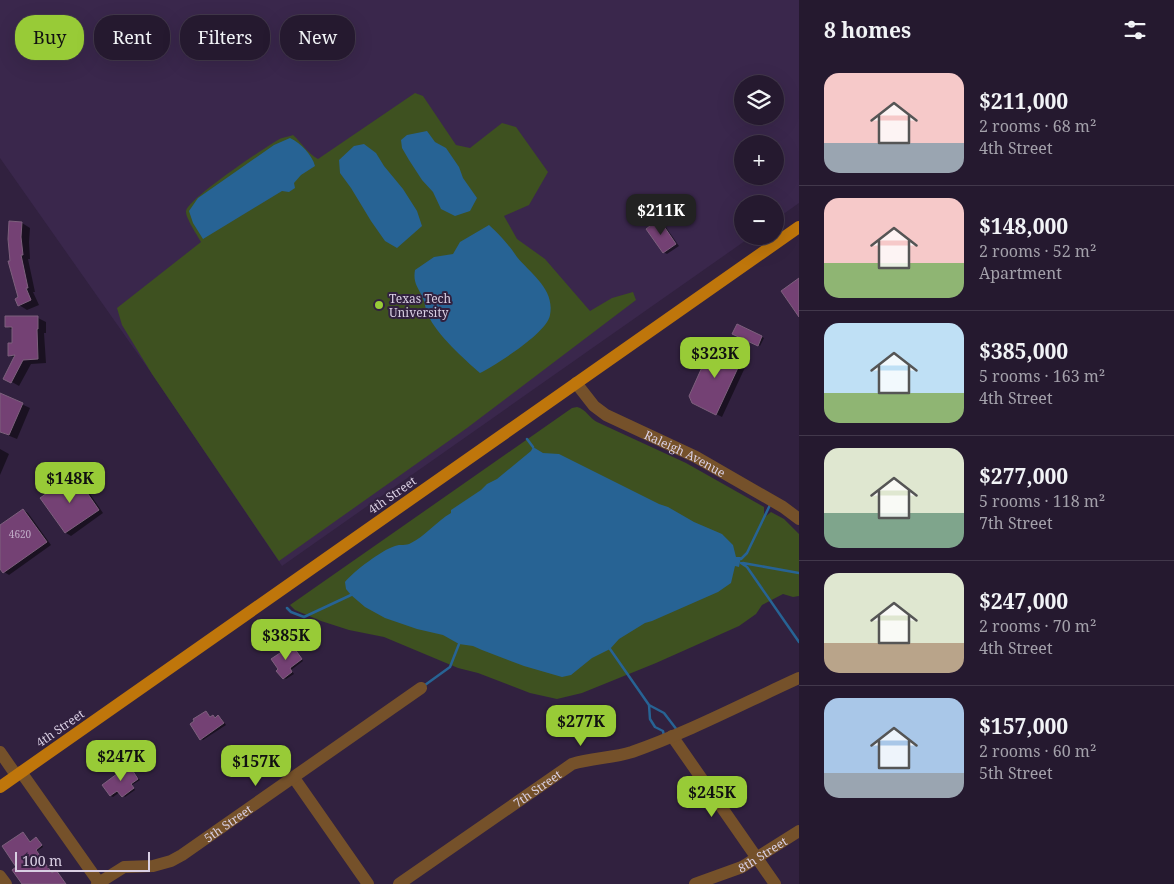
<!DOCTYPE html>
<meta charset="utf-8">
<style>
body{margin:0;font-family:"Noto Serif",serif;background:#31263b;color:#f1f3f6;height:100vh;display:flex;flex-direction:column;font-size:19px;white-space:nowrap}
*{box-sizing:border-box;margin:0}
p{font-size:16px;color:#a3a0aa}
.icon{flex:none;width:28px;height:28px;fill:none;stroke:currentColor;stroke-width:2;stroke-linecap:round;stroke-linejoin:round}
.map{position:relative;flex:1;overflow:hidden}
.side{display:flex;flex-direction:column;background:#25192f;width:375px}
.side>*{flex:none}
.top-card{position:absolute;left:15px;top:15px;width:475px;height:45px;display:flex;gap:10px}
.tools{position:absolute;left:734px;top:75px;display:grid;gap:10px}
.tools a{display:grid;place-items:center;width:50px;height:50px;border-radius:50%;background:#25192f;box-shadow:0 5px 20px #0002,0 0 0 1px #42384b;font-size:25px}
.scale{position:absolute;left:15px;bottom:12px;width:135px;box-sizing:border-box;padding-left:5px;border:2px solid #d9cfe3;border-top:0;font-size:14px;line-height:18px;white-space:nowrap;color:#d9cfe3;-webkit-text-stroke:4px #31213f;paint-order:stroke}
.price{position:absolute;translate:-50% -42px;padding:0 11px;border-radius:10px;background:#98cb37;color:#111;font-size:16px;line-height:32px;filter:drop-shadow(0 1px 2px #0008)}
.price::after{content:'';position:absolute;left:50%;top:30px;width:15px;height:11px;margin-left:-8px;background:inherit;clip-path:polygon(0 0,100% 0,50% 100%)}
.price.current{background:#222;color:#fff}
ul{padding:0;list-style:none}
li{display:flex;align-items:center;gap:15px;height:125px;padding:0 25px}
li+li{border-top:1px solid #42384b}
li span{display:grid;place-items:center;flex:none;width:140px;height:100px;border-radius:15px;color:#555}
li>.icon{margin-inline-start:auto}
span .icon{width:60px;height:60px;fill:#fffc;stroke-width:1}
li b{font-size:21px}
h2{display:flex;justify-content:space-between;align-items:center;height:60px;padding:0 25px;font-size:21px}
.chip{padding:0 18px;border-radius:20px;background:#25192f;box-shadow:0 5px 20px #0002,0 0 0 1px #42384b;font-size:18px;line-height:45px}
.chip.current{background:#98cb37;color:#111}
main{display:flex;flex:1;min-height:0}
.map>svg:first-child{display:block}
.built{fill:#3a274c;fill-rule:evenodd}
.green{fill:#3e5120}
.water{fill:#276394}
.shadow{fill:#0007}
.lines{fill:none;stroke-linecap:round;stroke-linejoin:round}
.stream{stroke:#276394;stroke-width:2.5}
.building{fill:#744174;stroke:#7d607d}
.minor{stroke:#75512a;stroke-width:12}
.major{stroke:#bf760b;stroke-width:12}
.poi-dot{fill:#98cb37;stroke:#31213f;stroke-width:2}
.labels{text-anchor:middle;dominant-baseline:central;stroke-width:4;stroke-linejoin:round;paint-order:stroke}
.number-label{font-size:10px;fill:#c0acc7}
.poi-label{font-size:12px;fill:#d9cfe3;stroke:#31213f;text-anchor:start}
.street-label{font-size:12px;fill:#d9cfe3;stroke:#31213f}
</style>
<main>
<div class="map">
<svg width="799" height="884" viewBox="0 0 799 884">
<rect width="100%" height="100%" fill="#31213f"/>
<path class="built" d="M0 0H799V203L775 220V204H742V236H752L282 566 152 374 0 158ZM742 84H775V116H742ZM742 144H775V176H742Z"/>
<path class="green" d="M415 93 423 96 456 145 470 148 502 123 516 127 548 172 529 205 504 216 517 239 545 259 590 311 612 298 633 292 636 300 467 428 279 561 152 374 122 325 117 308 201 242C197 235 185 217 186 211 188 199 264 148 278 140 282 137 288 137 293 135 302 143 308 154 318 159Z
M577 407C586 409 589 418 597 422L686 463 764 507V515L766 516 771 512 784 519 799 534V596L793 597 783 594 762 605 756 614 739 626 656 663 582 693 557 699 530 693 478 673 458 668 384 637 349 630 321 621 295 610 290 605 572 408Z"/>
<path class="water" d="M427 131 435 142 446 148 459 167 463 178 477 198 470 211 455 216 441 209 433 192 422 180 409 160 402 148 401 140 407 135Z
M290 138C301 143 312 155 315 166L301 175 294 183 295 188 289 192 282 191 203 239 193 223 189 211 198 198 274 145Z
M364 144 376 153 384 166 403 189 417 211 422 226 397 248 385 241 371 221 351 188 340 173 339 160 354 146Z
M489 225C501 236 508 244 517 257 531 274 555 289 550 315 547 333 497 364 480 373 464 359 437 335 428 315 425 309 425 302 422 296 417 286 413 282 415 270L434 257 453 254 460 242Z
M533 447 543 453 559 454 659 504 668 507 694 522 722 534 733 545 736 557H741L739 567 735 566 731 583 718 592 652 621 645 623 619 639 610 649 592 658 571 675 562 677 524 666 482 650 473 646 459 644 443 635 417 629 385 618 365 607 351 595 346 589 345 582C354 571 382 550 395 546 400 544 406 546 411 543 424 537 437 521 451 513V510L481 490 487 484 497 479 531 451Z"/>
<path class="shadow" d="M659 221 663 223 679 246 667 254 663 252Z
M22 223 30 228 29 242 30 259H28L35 292H33L39 305 27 310 19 305V298L11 262Z
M38 318 46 322V333H44L46 363 31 364 19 386 5 378 15 358 10 355 13 344V330L6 326Z
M737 326 764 338 760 346 734 333Z
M743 358 748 361 722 417 698 405Z
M0 394 30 408 17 439 0 432Z
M0 449 9 454 0 475Z
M74 475 79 478 103 513 71 536 66 533 42 498Z
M23 510 28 513 51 545 9 575 4 572 0 566V527Z
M294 648 303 661 291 670 294 674 286 679 283 678Z
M206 712 211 717 213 716 216 718 218 717 221 718 226 725 203 740 201 739Z
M131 768 140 780 132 785 135 790 125 797 120 792 113 797 111 796Z
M23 833 31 843 36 839 39 840 43 847 37 851 53 874 56 871 58 873 66 884H22L18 868Z"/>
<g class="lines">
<path class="stream" d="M527 439 533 447
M741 559 747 553 770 505
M741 563 747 567 799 642
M743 563 799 573
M287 608 291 612 304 617 351 595
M610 649 649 705 650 719 655 727 663 731 664 736
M425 685 450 667 459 644
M649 705 664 713 677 730"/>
</g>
<path class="building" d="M659 219 676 244 663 253 646 229Z
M9 221 22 222 21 237 23 255H21L28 288H26L31 300 18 306 15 299 18 297 8 261H10L8 239Z
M799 278V317L781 291Z
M5 316H38V329H37L38 359 23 360 11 383 3 379 15 355 8 356V343H12V327H5Z
M737 324 762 336 758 346 732 334Z
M713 343 743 357 716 415 692 403 689 396Z
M0 393 23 403 9 435 0 432Z
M74 474 99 510 65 533 40 498Z
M23 509 47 542 3 573 0 569V525Z
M292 645 302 659 290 668 292 672 283 679 276 671 278 669 271 659Z
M206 711 210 717 213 715 215 718 218 715 224 723 200 740 190 724 194 721 193 719Z
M129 765 138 779 131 784 134 788 122 797 117 791 110 796 102 785Z
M23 832 30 842 36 837 42 845 36 850 52 873 56 870 66 884H22L12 870 16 867 2 846Z"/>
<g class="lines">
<g class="minor">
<path id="s1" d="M576 383 594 406 606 415 696 457 783 507 799 519"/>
<path d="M672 736 775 884"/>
<path d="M0 752 16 775"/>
<path d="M21 772 100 884"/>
<path d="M294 778 368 884"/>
<path d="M0 876 6 884"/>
<path id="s2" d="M97 884 124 867 153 866 171 861 182 855 421 688"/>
<path id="s3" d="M399 884 572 764C592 758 613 758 632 752 689 732 744 703 799 678"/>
<path id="s4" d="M695 884 742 867 799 831"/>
</g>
<path class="major" d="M0 787 799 227"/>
</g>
<circle class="poi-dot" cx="379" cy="305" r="5"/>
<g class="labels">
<g class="number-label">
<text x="20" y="534">4620</text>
</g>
<g class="poi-label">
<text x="389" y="298">Texas Tech<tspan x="389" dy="14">University</tspan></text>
</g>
<g class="street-label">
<text stroke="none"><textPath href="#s1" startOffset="132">Raleigh Avenue</textPath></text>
<text transform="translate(392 495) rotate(-35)">4th Street</text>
<text transform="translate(60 728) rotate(-35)">4th Street</text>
<text stroke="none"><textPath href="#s3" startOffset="168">7th Street</textPath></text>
<text stroke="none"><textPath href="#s2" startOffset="148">5th Street</textPath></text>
<text stroke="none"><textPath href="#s4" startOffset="74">8th Street</textPath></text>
</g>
</g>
</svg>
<div class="tools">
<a><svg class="icon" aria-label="layers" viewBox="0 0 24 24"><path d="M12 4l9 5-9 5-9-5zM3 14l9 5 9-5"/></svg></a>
<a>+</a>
<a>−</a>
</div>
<div class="scale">100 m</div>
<b class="price current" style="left:661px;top:236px">$211K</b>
<b class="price" style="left:715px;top:379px">$323K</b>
<b class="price" style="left:70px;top:504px">$148K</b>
<b class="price" style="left:286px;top:661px">$385K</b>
<b class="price" style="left:581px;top:747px">$277K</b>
<b class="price" style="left:121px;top:782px">$247K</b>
<b class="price" style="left:256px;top:787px">$157K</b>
<b class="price" style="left:712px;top:818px">$245K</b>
<div class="top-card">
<a class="chip current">Buy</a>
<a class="chip">Rent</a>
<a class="chip">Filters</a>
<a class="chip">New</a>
</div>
</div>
<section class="side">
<h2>8 homes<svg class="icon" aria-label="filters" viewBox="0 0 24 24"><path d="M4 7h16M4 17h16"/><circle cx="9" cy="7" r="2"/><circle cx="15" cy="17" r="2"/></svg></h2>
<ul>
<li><span style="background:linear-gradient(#f6c9c9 70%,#9aa5b1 0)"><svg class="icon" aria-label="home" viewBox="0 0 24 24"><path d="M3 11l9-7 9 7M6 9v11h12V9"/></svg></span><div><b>$211,000</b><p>2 rooms · 68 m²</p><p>4th Street</p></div></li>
<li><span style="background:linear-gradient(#f6c9c9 65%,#8fb573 0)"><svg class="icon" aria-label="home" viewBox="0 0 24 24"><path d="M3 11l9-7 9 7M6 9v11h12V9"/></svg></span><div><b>$148,000</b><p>2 rooms · 52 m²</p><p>Apartment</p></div></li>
<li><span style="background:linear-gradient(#bfe0f5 70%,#8fb573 0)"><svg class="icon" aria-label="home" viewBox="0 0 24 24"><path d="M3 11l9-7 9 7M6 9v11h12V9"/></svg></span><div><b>$385,000</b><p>5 rooms · 163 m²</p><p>4th Street</p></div></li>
<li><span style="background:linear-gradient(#dfe7d0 65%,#7fa58c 0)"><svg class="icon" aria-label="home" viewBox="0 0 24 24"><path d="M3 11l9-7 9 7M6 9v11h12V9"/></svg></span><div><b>$277,000</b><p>5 rooms · 118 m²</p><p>7th Street</p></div></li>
<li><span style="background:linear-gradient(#dfe7d0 70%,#b9a48a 0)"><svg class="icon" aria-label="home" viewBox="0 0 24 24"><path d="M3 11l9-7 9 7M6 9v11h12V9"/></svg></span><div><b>$247,000</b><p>2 rooms · 70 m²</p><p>4th Street</p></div></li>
<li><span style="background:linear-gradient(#a9c7e8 75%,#9aa5b1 0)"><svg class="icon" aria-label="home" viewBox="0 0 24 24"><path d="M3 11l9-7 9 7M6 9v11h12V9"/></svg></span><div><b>$157,000</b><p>2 rooms · 60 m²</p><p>5th Street</p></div></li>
</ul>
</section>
</main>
